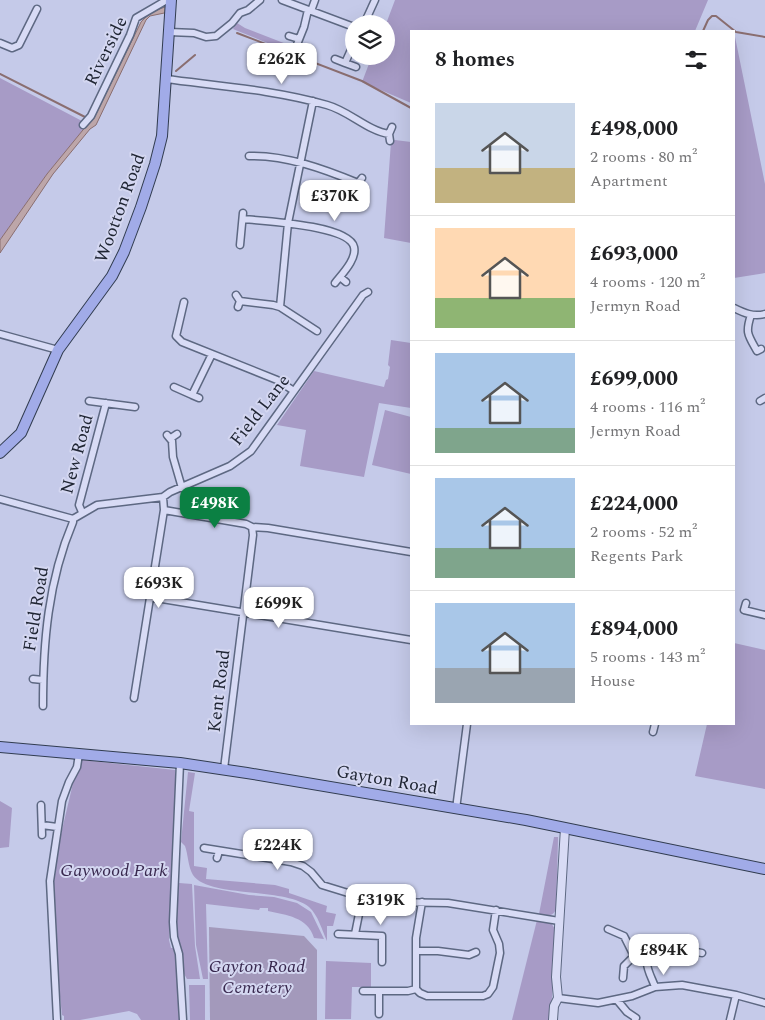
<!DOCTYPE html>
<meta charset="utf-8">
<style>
body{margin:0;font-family:Spectral,serif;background:#f2f2f2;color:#202124;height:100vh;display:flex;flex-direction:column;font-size:19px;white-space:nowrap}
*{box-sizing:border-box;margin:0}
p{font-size:16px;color:#757577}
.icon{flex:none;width:28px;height:28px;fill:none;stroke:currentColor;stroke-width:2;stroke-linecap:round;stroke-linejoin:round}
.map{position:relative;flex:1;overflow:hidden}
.drawer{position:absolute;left:410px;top:30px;width:325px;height:695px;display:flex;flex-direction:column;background:#fff;border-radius:0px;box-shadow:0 5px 20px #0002}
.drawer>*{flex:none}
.controls{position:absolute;left:345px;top:15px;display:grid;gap:10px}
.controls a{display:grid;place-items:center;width:50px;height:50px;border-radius:50%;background:#fff;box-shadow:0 5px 20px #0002;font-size:25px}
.price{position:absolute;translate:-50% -42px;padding:0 11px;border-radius:10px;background:#fff;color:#222;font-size:16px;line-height:32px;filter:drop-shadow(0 1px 2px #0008)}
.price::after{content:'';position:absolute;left:50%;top:30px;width:15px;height:11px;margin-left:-8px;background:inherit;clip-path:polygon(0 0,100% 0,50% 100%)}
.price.selected{background:#0b8043;color:#fff}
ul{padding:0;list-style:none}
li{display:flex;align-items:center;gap:15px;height:125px;padding:0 25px}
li+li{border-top:1px solid #e0e0e0}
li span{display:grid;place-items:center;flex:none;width:140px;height:100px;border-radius:0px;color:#555}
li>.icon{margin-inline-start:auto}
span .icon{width:60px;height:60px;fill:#fffc;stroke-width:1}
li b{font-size:21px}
h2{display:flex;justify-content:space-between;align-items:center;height:60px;padding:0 25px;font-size:21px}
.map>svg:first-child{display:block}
.green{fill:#a79bc6}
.cemetery{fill:#a399bb}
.water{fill:#bda6a9;stroke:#8a6e70}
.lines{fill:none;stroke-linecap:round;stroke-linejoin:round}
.stream{stroke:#8a6e70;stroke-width:2}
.minor-casing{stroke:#5d6882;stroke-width:9}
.tertiary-casing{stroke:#5d6882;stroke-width:10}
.primary-casing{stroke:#313c50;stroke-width:12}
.minor{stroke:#d8dbf5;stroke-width:6}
.tertiary{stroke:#d8dbf5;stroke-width:8}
.primary{stroke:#a1abe8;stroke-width:10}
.labels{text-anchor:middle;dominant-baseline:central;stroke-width:4;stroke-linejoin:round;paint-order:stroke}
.street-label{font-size:18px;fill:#202634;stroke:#d4d7f1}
.park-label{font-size:18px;font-style:italic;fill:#38284e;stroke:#d4d7f1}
</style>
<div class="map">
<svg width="765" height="1020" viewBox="0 0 765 1020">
<rect width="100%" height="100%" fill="#c5cae9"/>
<path class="green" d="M395 0H708L695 31H411V103L362 82 372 56H386V24Z
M237 23 245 28 294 47 292 53 233 29Z
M734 32 765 184V273L734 278Z
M0 78 82 121 86 127 47 174 0 240Z
M395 140 411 142V243L384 238 391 142Z
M391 340 411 343V408L379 403 364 477 300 466 306 430 277 425 314 371 384 387 386 380 388 379 390 367 388 365Z
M385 410 411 417V474L372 465Z
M734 643 765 650V789L695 776 707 724H734Z
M82 760 175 770 176 823 169 940 171 948H175L178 954 182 1020H141L137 1014 129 1011 80 1020H64V1016L62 1015 54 941V864L74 779 80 770Z
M188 772 195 773 189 811 194 812V866L207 868 206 879 275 885 289 889V893L327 906 326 912 336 914 333 926H327V941C322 930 318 915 309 907 284 887 208 898 193 875 188 867 188 854 185 846L181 842Z
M0 801 12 808 9 847 0 848Z
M554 837H558V840L556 909C553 917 547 916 539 914Z
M179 883 192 884 195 946 200 979H187L183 972 174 922Z
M194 885 249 895 274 897 297 903 311 912 324 939 314 938C308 917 286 915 268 911V908H260L259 910 206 904 208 979H203L196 945Z
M537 920 551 923 555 929 552 997 550 1020H512Z
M326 961 371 963V987H352L351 1019H325Z
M189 985H205V1020H190Z"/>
<path class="cemetery" d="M209 927 304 936 317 950V1020H210Z"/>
<path class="water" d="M169 6V12L150 16 146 20 96 125 90 129 53 174 0 253V240L47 174 96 114 141 22C149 13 157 9 169 6Z"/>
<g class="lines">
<path class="stream" d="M703 31 708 20 712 16H716L736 32 765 37
M237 33 362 81 411 108
M176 71 195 55
M0 74 87 118"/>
<g class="minor-casing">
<path id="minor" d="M282 0 354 27
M311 11 315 0
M364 24 375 0
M169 32 194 33 206 37 216 36 232 23 240 13 248 10 260 0
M289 36 299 39
M0 43 12 48 19 45 37 9
M354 43 345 63 356 67
M294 52 304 27 308 10
M335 59 345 63
M166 79C219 86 275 90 327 105 349 111 368 131 389 134
M83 125 91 116 130 35 136 18 167 0
M390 141 389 134 392 127
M249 156C286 155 324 169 358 183
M357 190 358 183 362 178
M243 219C263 221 349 225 354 247 357 259 342 274 335 283
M240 245 243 213
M340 277 346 282
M236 295 240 301 238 307
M240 301 273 305 280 307 317 331
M184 302 177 332 176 336 182 342 277 380 294 391
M280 307 288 223 313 101
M734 308C744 313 753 317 765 314
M751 315C745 333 748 335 757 351L761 349
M0 334 58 350
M174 387 192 395 212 354
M192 395 199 398
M89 401 135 407
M760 401 765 398
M167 435 172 441 173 457 182 488
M171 438 177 434
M0 499 73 519 97 505 163 497 170 492 230 466 251 451 363 295 368 292
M164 510 246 524 252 527 268 528 411 552
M82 512 79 505 106 403
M150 597 411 640
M746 603 744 610 765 615
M33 679 43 680
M134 698 164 510 163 497
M43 706C43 643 48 581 73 522V519
M653 732 655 724
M180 763 173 922 174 937 179 954 183 1020
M224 769 253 535 252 527
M41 805 42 835
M456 809 467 724
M42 825 57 827
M204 848 291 862 303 866 311 872 322 885 348 893 362 899 388 902 448 903 559 921
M217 858 219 851
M422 902 416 938V989L420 993 427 996H483L488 994 493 987 500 953 499 944 493 930 496 910
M608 929 624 936 634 956 648 959
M338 934 382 936V962
M355 934 362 899
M416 951H438L469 955 476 952
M623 978 624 966 634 956
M655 987C653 980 646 969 647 961 650 946 690 950 702 953
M363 991H408L416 989
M558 998 598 1003 632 996 655 987 682 985 736 995 765 1003
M617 1000 627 1012 636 1018 635 1020
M379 1014V991
M57 1020 50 881 62 801 69 782 77 767 79 754
M730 1020 736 995"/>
</g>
<g class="tertiary-casing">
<path id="tertiary" d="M553 1020 554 1006 558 998 556 977 565 828"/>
</g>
<g class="primary-casing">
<path id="primary" d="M0 453 21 433 58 350 112 276 124 252 141 207 155 164 162 136 171 0
M0 747 180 763 247 773 526 820 765 869"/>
</g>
<use href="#minor" class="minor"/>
<use href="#tertiary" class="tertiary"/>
<use href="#primary" class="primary"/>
</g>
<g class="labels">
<g class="street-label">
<text transform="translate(106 51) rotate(-64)">Riverside</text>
<text transform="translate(120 208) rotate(-70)">Wootton Road</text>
<text transform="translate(260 410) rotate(-52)">Field Lane</text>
<text transform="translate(77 454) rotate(-75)">New Road</text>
<text transform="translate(36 609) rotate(-81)">Field Road</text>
<text transform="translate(219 691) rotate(-83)">Kent Road</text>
<text transform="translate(387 780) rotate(10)">Gayton Road</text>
</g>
<g class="park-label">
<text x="114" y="870">Gaywood Park</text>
<text x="257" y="966">Gayton Road<tspan x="257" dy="21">Cemetery</tspan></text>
</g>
</g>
</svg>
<div class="controls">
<a><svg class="icon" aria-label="layers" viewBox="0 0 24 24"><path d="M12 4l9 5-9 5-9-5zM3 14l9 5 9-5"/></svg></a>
</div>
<b class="price" style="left:282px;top:85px">£262K</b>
<b class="price" style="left:335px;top:222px">£370K</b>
<b class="price selected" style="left:215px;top:529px">£498K</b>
<b class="price" style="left:159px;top:609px">£693K</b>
<b class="price" style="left:279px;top:629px">£699K</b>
<b class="price" style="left:278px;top:871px">£224K</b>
<b class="price" style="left:381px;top:926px">£319K</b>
<b class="price" style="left:664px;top:976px">£894K</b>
<section class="drawer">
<h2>8 homes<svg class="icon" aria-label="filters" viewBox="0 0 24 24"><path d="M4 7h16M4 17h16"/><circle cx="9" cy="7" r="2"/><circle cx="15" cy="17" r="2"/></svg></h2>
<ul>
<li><span style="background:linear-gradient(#c9d6e8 65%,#c2b280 0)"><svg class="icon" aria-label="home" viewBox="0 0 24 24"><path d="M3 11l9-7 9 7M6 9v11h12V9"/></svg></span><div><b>£498,000</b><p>2 rooms · 80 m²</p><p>Apartment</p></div></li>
<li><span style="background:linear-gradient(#ffd9b3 70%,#8fb573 0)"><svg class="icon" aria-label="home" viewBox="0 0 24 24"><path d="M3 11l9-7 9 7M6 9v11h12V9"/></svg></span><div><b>£693,000</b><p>4 rooms · 120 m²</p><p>Jermyn Road</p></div></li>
<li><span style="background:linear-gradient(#a9c7e8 75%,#7fa58c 0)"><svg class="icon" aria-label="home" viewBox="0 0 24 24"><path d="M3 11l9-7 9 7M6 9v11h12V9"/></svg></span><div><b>£699,000</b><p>4 rooms · 116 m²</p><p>Jermyn Road</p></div></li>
<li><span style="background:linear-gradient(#a9c7e8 70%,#7fa58c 0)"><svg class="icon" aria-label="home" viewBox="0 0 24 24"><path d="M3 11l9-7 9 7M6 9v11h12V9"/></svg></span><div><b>£224,000</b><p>2 rooms · 52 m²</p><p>Regents Park</p></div></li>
<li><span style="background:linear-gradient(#a9c7e8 65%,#9aa5b1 0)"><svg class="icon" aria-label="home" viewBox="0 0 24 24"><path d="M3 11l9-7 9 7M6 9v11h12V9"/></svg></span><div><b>£894,000</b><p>5 rooms · 143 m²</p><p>House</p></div></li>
</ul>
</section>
</div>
